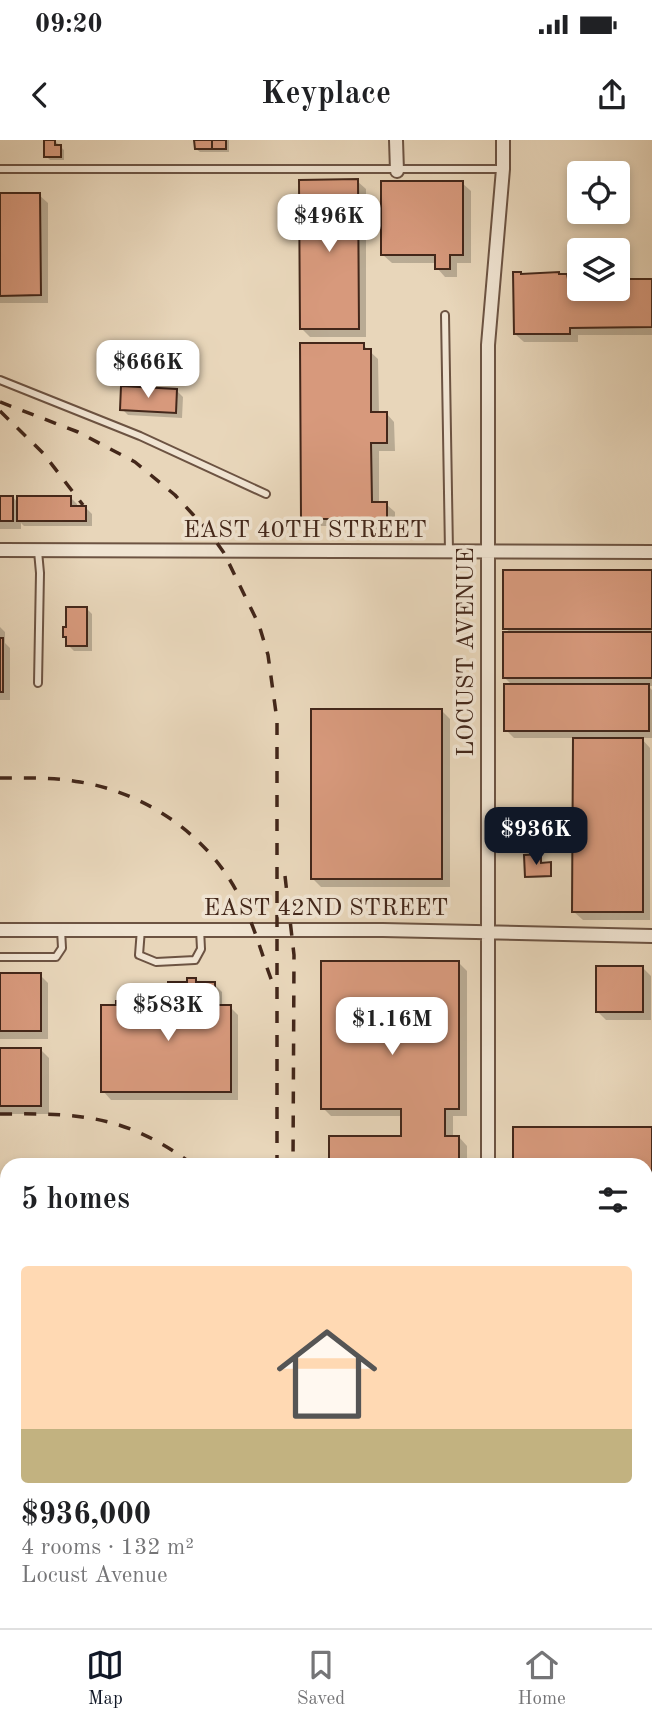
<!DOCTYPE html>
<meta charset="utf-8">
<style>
body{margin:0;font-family:"Old Standard TT",serif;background:#f6f6f6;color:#202124;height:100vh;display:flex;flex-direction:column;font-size:26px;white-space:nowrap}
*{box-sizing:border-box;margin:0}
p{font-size:23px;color:#757577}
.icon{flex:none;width:38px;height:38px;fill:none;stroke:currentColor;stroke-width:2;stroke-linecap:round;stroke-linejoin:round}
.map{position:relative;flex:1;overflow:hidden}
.details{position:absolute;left:0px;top:1018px;width:653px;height:471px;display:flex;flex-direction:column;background:#fff;border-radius:21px 21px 0 0;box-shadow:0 4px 10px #0003}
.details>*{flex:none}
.buttons{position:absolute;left:567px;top:21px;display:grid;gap:14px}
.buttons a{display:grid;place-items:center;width:63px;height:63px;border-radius:7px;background:#fff;box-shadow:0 4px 10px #0003;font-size:35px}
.price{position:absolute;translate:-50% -60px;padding:0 16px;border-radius:14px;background:#fff;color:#222;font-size:23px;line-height:46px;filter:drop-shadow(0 2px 4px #0008)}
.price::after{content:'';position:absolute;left:50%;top:42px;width:21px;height:16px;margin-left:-10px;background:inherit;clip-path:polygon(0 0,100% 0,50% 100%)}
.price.active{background:#111827;color:#fff}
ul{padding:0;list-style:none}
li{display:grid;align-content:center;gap:14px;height:371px;padding:0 21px}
li span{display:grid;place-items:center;height:217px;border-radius:7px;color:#555}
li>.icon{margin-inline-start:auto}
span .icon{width:126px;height:126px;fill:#fffc;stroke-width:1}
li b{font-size:30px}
h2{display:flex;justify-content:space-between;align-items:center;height:84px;padding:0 21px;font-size:30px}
.status{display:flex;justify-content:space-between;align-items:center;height:49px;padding:0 35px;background:#fff;direction:ltr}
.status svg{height:19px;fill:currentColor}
header{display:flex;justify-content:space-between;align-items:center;height:91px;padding:0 21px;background:#fff;font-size:32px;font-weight:700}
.tabs{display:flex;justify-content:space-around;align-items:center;height:98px;border-top:2px solid #e0e0e0;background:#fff;font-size:19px;color:#757577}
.tabs a{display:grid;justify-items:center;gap:4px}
.tabs .active{color:#111827}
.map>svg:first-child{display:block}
.shadow{fill:#0003}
.building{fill:#d7997c;stroke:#43271a;stroke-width:2}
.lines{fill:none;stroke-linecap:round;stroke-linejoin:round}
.lane-casing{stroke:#6c5342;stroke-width:10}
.street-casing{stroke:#6c5342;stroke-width:16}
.lane{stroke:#f0e4d2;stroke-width:6}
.street{stroke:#f0e4d2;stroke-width:12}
.rail{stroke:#43271a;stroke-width:3.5;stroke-dasharray:12 12;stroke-linecap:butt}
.labels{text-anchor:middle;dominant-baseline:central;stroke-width:7;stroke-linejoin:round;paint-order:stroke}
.street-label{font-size:24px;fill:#43271a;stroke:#f0e4d2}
</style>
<div class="status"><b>09:20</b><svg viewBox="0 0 49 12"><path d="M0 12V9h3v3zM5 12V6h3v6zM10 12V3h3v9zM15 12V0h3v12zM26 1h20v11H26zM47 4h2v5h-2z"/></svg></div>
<header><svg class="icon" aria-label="back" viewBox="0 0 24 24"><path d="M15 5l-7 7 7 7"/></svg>Keyplace<svg class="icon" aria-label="share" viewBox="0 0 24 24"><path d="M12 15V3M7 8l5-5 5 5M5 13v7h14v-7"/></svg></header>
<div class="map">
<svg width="652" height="1488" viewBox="0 0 652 1488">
<rect width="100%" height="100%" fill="#e8d6ba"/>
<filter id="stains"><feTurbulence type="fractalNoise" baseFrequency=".00286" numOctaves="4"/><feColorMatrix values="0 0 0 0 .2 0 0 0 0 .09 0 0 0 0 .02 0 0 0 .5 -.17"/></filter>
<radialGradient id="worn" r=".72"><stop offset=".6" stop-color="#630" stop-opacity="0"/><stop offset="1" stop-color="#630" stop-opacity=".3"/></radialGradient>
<path class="shadow" d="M54 0 64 10V20H50L46 16Z
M196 0H229V12H200L196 9Z
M357 41 366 49V197H310L302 189Z
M462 43 471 51V123H457V137H445L437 128V123H392L383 115Z
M0 55H39L48 63V163H0Z
M522 135 567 136 572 141H579V149H618V141L652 140V195H578V202H524L515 194Z
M363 205 378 219 379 273H386L394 282 395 311H379V364H386L395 372V393H365L359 386H311L302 378Z
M177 251 183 257 182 278 128 275 122 269Z
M0 357H13L18 363 71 358 77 364V368H86L92 374V386H24L21 383V389H0Z
M652 432V546H648L652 550V598H641L650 608V780H583L574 772V598H514L506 590 513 546 505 538 511 493 505 488Z
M86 468 92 474V511H74L68 505V500L64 496 68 488Z
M0 487 5 492V503L10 508V560H0Z
M442 571 450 579V747H321L313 739Z
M540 716 541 724 552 726V737L528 738 527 736Z
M459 823 467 831V976H453V997H459L467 1006V1026H331L403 997V976H331L323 968Z
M642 827 651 836V880H606L598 872Z
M0 835H40L48 843V899H0Z
M195 840 199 844H214L222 852V867H230L238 875V960H111L103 951 189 844Z
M0 910H41L49 918V974H0Z
M652 989V1117H646V1026Z
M646 1205 652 1209V1488H598L646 1482Z
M0 1294H7V1358H0Z
M529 1482H594V1488H529Z"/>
<path class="building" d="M44 0H55V5H61V17H44Z
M194 0H212V9H195Z
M212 0H226V9H212Z
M358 39 359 189H300L299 40Z
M381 41H463V115H450V129H435V115H381Z
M0 53H40L41 155 0 156Z
M513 132H521V134L559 132V134H567L568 139H579V149H618V139H652V187L570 188V194H514Z
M300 203H364V209H371V272H387V303H371L372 362H387V385H355V379H301Z
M121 246 177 249 176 273 120 270Z
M0 356H13V381H0Z
M17 356H71V366H86V381H17Z
M503 430H652V489H503Z
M66 467H87V506H66V497H63V487H66Z
M503 492H652V538H503Z
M0 498H3V552H0Z
M504 544H649V591H504Z
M311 569H442V739H311Z
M573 598H643V772H572Z
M541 714V723L551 722V736L525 737 524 715Z
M321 821H459V969H445V996H459V1026H329V996H401V969H321Z
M596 826H643V872H596Z
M0 833H41V891H0Z
M187 838H196V842H215V865H231V952H101V865H116V861H171L168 859V842H187Z
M0 908H41V966H0Z
M513 987H652V1046H646V1026H513Z
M646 1050H652V1109H646Z
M646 1203H648V1377H646Z
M0 1293H7V1351H0Z
M646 1385H652V1488H597V1482H646Z
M528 1482H586V1488H528Z"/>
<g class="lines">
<g class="lane-casing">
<path id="lane" d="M0 29H502
M445 175 449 411
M0 240 140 296 266 354
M38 543 40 433 38 411
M141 789 139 815 156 822 195 820 201 809 200 789
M0 817H56L62 808 61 790"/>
</g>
<g class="street-casing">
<path id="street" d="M396 0 397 31
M0 410 652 412
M0 790H383L652 796
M488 1026V205L503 29V0
M646 1172H652
M0 1174H7
M489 1482V1488"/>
</g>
<use href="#lane" class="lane"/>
<use href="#street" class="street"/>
<path class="rail" d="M0 262 78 292 135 322 175 355 210 393 224 413 259 485 268 515 277 580V1026
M0 271 43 313 83 365
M0 638C26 638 53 637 80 642 147 653 211 697 241 760 255 787 262 816 273 844
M285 736 294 815 293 1026
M0 974C82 973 126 975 195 1026
M0 1375 7 1376
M244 1482 247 1488
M276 1488V1482"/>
</g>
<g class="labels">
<g class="street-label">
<text x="305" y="391">EAST 40TH STREET</text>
<text transform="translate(467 512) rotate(-90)">LOCUST AVENUE</text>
<text x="326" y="769">EAST 42ND STREET</text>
</g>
</g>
<rect width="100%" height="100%" filter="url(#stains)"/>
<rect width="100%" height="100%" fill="url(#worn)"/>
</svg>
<div class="buttons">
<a><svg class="icon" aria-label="locate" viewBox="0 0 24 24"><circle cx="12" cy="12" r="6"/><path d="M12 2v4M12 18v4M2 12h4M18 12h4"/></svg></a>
<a><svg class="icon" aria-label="layers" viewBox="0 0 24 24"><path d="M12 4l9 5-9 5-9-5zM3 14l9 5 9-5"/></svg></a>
</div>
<b class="price" style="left:329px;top:114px">$496K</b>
<b class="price" style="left:148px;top:260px">$666K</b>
<b class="price active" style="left:536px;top:727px">$936K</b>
<b class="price" style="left:168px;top:903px">$583K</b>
<b class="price" style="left:392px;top:917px">$1.16M</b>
<section class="details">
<h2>5 homes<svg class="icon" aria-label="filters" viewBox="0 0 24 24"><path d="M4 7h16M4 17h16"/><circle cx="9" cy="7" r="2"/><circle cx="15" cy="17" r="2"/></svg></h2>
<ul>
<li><span style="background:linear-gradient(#ffd9b3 75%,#c2b280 0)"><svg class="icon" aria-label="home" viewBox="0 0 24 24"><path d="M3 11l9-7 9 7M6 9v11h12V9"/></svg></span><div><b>$936,000</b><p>4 rooms · 132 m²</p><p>Locust Avenue</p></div></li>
</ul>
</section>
</div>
<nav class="tabs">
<a class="active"><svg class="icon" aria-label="map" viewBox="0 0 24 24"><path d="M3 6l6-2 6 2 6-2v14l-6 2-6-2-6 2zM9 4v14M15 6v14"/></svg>Map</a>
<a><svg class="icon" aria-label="saved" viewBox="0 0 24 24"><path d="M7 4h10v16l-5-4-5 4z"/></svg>Saved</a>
<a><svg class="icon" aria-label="home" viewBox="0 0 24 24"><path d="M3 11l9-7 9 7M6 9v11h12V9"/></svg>Home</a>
</nav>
